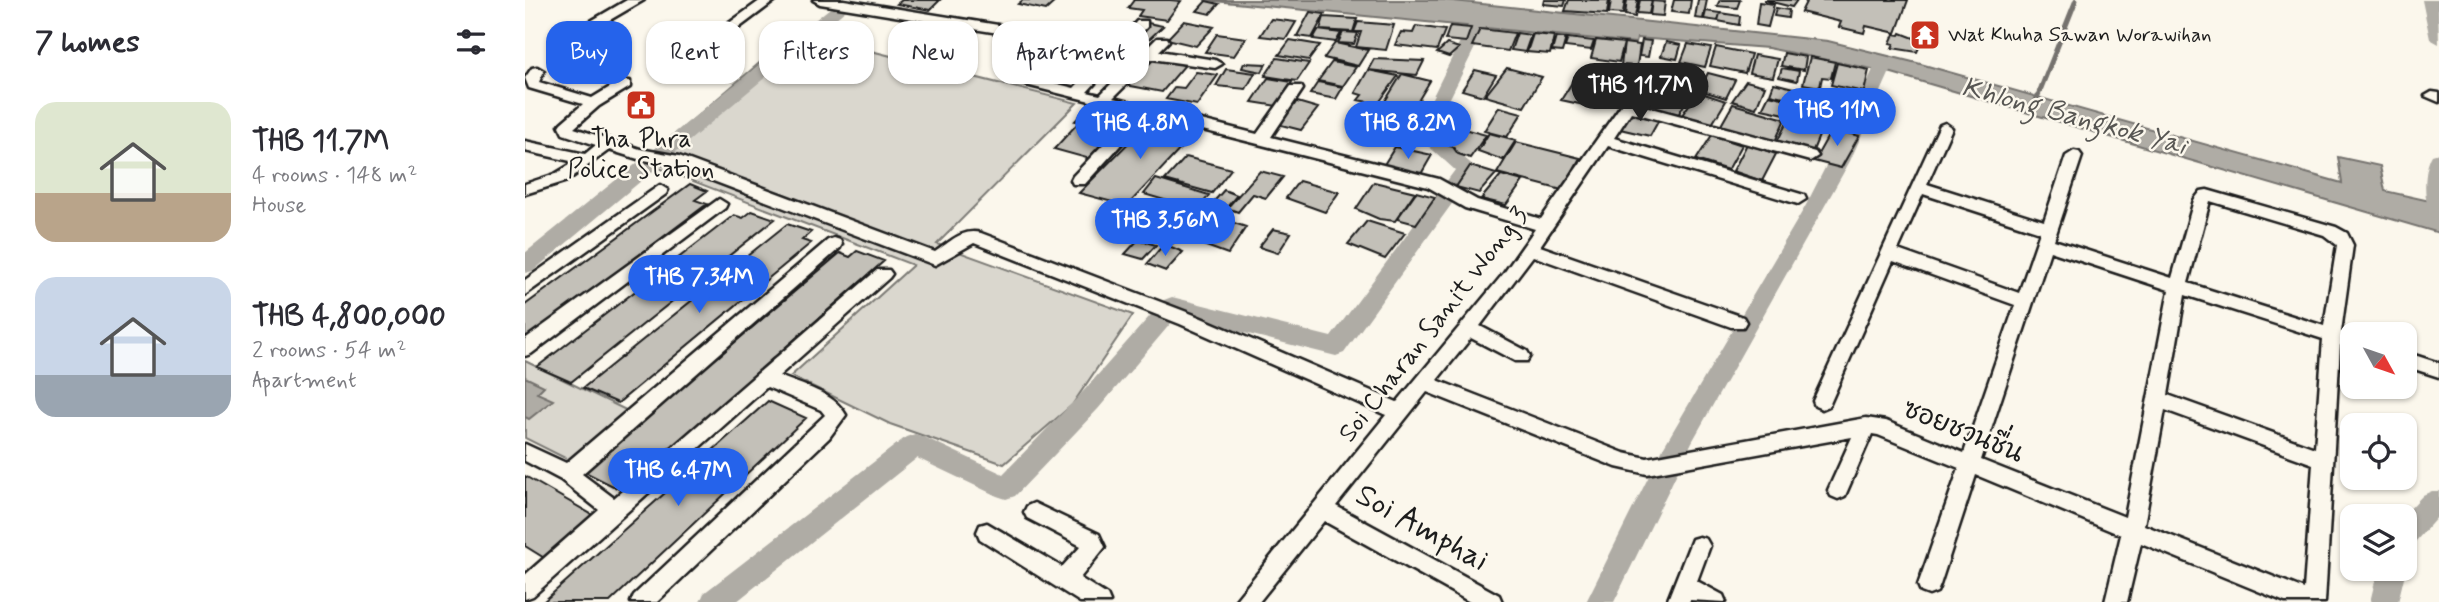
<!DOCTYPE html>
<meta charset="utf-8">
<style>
body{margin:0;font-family:Mynerve,"Playpen Sans Thai",sans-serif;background:#f7f7f7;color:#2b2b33;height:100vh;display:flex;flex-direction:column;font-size:26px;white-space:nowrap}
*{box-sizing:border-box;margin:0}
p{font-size:23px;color:#7c7c81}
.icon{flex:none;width:38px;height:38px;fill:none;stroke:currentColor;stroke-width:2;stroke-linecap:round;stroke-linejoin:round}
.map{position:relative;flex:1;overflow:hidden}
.drawer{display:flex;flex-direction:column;background:#fff;width:525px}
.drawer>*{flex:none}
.guide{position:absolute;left:21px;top:21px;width:665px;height:63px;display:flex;gap:14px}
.needle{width:46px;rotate:130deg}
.buttons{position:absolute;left:1815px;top:322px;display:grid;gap:14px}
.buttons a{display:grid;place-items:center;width:77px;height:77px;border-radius:14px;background:#fff;box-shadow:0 2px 5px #0004;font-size:35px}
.price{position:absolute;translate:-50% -60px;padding:0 16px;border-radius:24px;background:#2563eb;color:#fff;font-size:23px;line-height:46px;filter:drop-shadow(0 2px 4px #0008)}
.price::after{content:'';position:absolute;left:50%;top:42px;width:21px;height:16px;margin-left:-10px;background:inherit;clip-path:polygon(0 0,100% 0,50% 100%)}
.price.active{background:#222;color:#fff}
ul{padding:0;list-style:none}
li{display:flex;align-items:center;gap:21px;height:175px;padding:0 35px}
li span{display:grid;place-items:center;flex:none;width:196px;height:140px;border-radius:21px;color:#555}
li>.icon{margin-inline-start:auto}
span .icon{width:84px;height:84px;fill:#fffc;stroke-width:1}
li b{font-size:30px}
h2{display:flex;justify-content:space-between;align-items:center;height:84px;padding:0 35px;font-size:30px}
.chip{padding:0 24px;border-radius:21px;background:#fff;box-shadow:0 2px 5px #0004;font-size:24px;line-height:63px}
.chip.active{background:#2563eb;color:#fff}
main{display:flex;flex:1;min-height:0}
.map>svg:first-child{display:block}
.green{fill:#dad7ce;stroke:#7b7a75;stroke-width:2}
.water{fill:#afaca5;stroke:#74726e;stroke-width:2}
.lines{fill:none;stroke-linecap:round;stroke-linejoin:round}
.stream{stroke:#74726e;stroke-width:5}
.canal{fill:#afaca5;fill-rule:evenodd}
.building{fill:#c3c0b8;stroke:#1c1c1c;stroke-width:2}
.minor-casing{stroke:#1c1c1c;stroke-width:5}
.minor{fill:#fbf7ec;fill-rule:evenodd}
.labels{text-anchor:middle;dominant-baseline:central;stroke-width:5;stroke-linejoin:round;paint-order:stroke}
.far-poi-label{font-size:21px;fill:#1c1c1c;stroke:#fbf7ec;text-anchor:start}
.poi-label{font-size:26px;fill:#1c1c1c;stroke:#fbf7ec}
.street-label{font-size:26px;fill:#1c1c1c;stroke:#fbf7ec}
.water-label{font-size:28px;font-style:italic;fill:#575653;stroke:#fbf7ec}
.near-street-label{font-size:32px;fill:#1c1c1c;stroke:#fbf7ec}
</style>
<main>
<section class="drawer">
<h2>7 homes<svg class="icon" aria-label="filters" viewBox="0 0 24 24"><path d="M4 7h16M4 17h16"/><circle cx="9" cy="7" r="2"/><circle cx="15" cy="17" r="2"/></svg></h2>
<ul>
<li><span style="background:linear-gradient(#dfe7d0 65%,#b9a48a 0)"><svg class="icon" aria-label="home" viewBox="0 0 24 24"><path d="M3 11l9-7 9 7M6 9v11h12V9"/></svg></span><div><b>THB 11.7M</b><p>4 rooms · 148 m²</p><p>House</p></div></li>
<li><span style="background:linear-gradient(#c9d6e8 70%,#9aa5b1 0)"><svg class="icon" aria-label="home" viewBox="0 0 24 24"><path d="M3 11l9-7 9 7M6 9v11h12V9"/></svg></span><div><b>THB 4,800,000</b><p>2 rooms · 54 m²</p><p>Apartment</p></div></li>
</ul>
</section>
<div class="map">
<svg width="1914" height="602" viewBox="0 0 1914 602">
<rect width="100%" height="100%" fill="#fbf7ec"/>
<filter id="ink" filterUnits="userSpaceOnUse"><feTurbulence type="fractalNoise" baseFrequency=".0143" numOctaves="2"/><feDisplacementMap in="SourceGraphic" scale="14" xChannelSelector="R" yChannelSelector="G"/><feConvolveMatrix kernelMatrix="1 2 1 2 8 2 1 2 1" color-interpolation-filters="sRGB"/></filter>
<g filter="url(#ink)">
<path class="green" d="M271 32 552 103 412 244 608 315 547 405 479 464 365 424 266 376 388 265 118 162Z
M0 361 105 412 46 461 0 438Z"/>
<path class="water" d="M679 0H919L1303 41 1392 63 1817 183 1813 157 1855 166 1860 191 1914 203V233L1367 73 1243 48 1112 38 1111 43Z
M0 377 19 386 12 393 28 400 4 419 0 417Z"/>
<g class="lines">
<path class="stream" d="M1510 103 1551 0"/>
<path class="canal" d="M315 0H333L8 271 0 273V253Z
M1897 0H1913L1914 44 1905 39Z
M959 6 968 11 925 98 919 140 952 169 819 353 811 356 652 316 573 409 490 496 481 499 472 496 392 458 211 602H175L179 593 381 437 390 434 399 437 478 474 555 395 639 300 647 297 806 337 930 170 899 142 907 98 950 11Z
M1359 60 1368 65 1325 161 1167 442 1089 602H1061L1138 448 1280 207 1328 113 1350 65Z
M1914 153V219L1907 217C1898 203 1898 170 1907 155Z
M1907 491H1914V515L1890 542 1880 545 1878 516 1898 495Z
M1880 566 1881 569 1873 602H1845L1853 569H1880Z"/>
</g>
<path class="building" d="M377 0H415L405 10 372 4Z
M498 0H532L521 10 493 4Z
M609 0H645L656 1 642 20 613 16 617 10 603 8Z
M1019 0H1041L1039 6 1018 4Z
M1044 0H1084L1082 14 1040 11Z
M1086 0H1100L1098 14 1084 13Z
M1102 0H1113L1110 17 1100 15Z
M1115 0H1127L1124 14 1112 13Z
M1149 0H1166L1164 14 1146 12Z
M1173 0H1182L1178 19 1170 18Z
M1195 0H1215L1212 8 1192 6Z
M1239 0H1272L1267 7Z
M1282 0H1383L1371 33 1341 26 1339 33 1314 27 1316 22 1276 12Z
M681 1 694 4 685 14 672 11Z
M1127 1 1140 2 1138 16 1125 15Z
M1234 2 1249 4 1243 27 1231 25Z
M1251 8 1264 10 1263 18 1249 16Z
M1181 11 1195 13 1193 21 1179 19Z
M785 12 800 14 787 38 772 36Z
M1195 13 1215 16 1214 25 1193 21Z
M799 17 832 19 828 32 795 30Z
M746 19 771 22 761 39 735 36Z
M659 21 689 27 671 46 642 39Z
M833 22 869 25 861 50 831 47 836 32H829Z
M623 23 638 26 620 43 606 40Z
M891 26 920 30 912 50 870 45 876 32 888 33Z
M925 26 946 28 941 42 920 40Z
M955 29 990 33 983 51 947 46Z
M793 30 816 33 811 42 788 39Z
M818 32 833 33 829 44 813 43Z
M992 33 1006 35 1000 52 986 50Z
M1376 33 1397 41 1392 52 1367 48 1369 44 1365 43 1369 34 1375 35Z
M692 34 721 38 709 56 680 52Z
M1008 34 1029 36 1025 54 1002 52Z
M1031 37 1041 38 1037 52 1027 51Z
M1043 38 1069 41 1066 50 1040 47Z
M765 40 795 45 784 60 754 55Z
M1071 40 1099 43 1094 62 1066 58Z
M1117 40 1126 41 1123 57 1114 56Z
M1141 42 1156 45 1152 59 1136 56Z
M810 43 843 50 833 66 799 58Z
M1099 43 1115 45 1112 66 1096 65Z
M922 44 934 48 924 57 912 53Z
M1163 44 1186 48 1180 67 1156 62Z
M1191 47 1226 54 1220 73 1185 66Z
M1259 53 1281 57 1279 70 1256 66Z
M1229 55 1253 59 1248 77 1224 73Z
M1285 57 1310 62 1306 78 1297 77 1295 87 1278 84Z
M625 58 660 65 637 92 601 85Z
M752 58 784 63 772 81 740 76Z
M849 59 899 61 892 75 843 70Z
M807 62 831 67 818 86 793 81Z
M719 63 741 64 737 72 717 68Z
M1312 63 1344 70 1339 92 1306 85Z
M1153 64 1178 72 1169 92 1133 82Z
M982 68 1017 77 999 107 960 96Z
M1257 68 1274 71 1272 81 1254 77Z
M701 69 730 73 721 89 691 86Z
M843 70 873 76 853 104 833 100 837 95 830 93Z
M950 70 971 75 958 96 937 90Z
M671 72 693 75 672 105 641 99 650 87 659 88Z
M1183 73 1210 80 1201 98 1174 90Z
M877 74 905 81 887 111 857 106Z
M743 78 767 82 752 106 727 102Z
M1048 81 1074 87 1064 106 1036 100Z
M1221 81 1240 86 1231 108 1207 101Z
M793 82 818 87 811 99 785 94Z
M1249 83 1272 89 1268 99 1245 94Z
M1131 84 1166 93 1153 115 1114 106Z
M1276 88 1295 93 1292 107 1270 100Z
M1173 92 1201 101 1187 124 1157 115Z
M1304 93 1321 98 1318 106 1301 102Z
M1244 95 1265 100 1260 114 1237 109Z
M570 100 579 103 560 123 550 121Z
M769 101 793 108 776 130 752 124Z
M1269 102 1290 108 1285 121 1263 115Z
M580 103 591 106 574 125 562 123Z
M1302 103 1338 113 1334 123 1298 113Z
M1208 104 1260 119 1249 144 1195 127Z
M592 107 604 109 588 126 576 124Z
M974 107 997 113 982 137 959 131Z
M901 108 898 128H878L881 109Z
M1107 110 1135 118 1125 136 1095 129Z
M1296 113 1330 123 1326 132 1293 123Z
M630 116 675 128 602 206 554 193Z
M1264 118 1298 126 1287 153 1251 144Z
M552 124 585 129 587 136 565 159 529 149Z
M928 126 961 135 945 158 933 154 928 147 917 143Z
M1307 129 1334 136 1316 168 1289 161Z
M964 133 991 140 978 160 953 151Z
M1187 135 1217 145 1203 170 1171 160Z
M991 142 1055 158 1037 190 972 173Z
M1222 144 1251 154 1237 181 1208 171Z
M870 147 907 155 896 174 858 166Z
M661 157 706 169 687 193 640 180Z
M945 166 971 174 954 193 931 187Z
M735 171 758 177 741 198 728 194 713 212 702 208Z
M976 175 998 181 981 205 956 199Z
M631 179 684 195 673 210 619 194Z
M774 181 814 192 800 212 761 198Z
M849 182 890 192 870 221 854 219 831 209Z
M165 184 182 191 170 200 182 204 0 341V305Z
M699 190 712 195 699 211 683 208Z
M891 192 910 197 891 224 872 219Z
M227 211 250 219 46 382 12 367 209 215 218 218Z
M638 214 666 222 648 243 619 234Z
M683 214 721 227 703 254 670 242 674 237 666 233Z
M842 221 880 233 860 259 823 244Z
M262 224 286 232 277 240 286 243 93 403 58 388Z
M748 229 766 233 753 253 734 247Z
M613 240 631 245 618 259 600 254Z
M639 244 658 252 641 271 622 264Z
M332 251 359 261 98 491 58 471 315 253 325 257Z
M243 401 281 418 85 602H18Z
M0 476 71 517 21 559 0 546Z"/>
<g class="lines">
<g class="minor-casing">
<path id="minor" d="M102 0H119L66 31H56L54 28Z
M236 0H251L167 63H157V57Z
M288 0H319L522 33 527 35 530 42 497 75 549 88 586 49 559 44V38L593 42 612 21H622V27L562 92 575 95 632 38H642L644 41 634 51 690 60 697 64 690 68 627 59 588 98 732 134 766 86H776L778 89 746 137 914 179 952 200 1016 219 1122 68 1127 67 1134 71 1112 104 1290 152 1293 156 1285 161 1106 112 1089 138 1279 195 1281 199 1273 204 1083 146 1015 246 1218 317 1221 322 1218 327H1206L1008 256 955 326 1002 351 1005 356 1002 361H990L946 338 912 380 1099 453 1122 458 1341 418 1361 421 1439 453 1490 305 1368 261 1304 406 1297 409 1290 406 1288 401 1415 125 1420 123 1427 128 1402 184 1519 221 1541 156 1549 151 1554 152 1557 156 1529 240 1647 278 1669 200 1676 191 1682 190 1811 227 1822 233 1828 245 1816 332 1827 335V349L1815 345 1800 602H1760L1616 543 1602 602H1580L1596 535 1451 475 1415 585 1412 592 1404 595 1396 592 1393 585 1434 468 1353 435 1347 434 1320 496 1313 499 1306 496 1303 490 1327 437 1122 474 1091 467 902 392 811 506 974 595 977 602H945L799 521 734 602H709L861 415 655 324 449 243 410 265 146 165 113 159 84 150 42 181 0 194V184L30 174 50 162 0 151V141L60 154 71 145 38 134 34 126 36 123 58 104 4 88 0 78 7 68 12 67 19 71 14 82 67 98 95 81H105V87L74 106 49 128 115 149 154 156 410 252C424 243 437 228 456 233L667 314 872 402 979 273 1010 229 940 208 903 187 622 116 560 184H548L546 180 548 176 609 112 485 81V70L516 40 295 4ZM1398 194 1515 232 1494 293 1373 250ZM1685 201 1799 235 1812 245 1799 326 1663 283ZM1525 251 1644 290 1600 517 1456 460ZM1660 295 1798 339 1790 448 1643 395ZM1640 410 1788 464 1779 589 1619 525Z
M1907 92 1914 93V102L1900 96Z
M135 185 143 190 141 194 0 295V280Z
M194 199 202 204 200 208 6 354 0 356V339Z
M309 238 315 240 317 244 315 248 57 474 89 498 352 270H364L367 274 364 278 254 376C277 386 309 392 321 415L304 438 132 602H106L109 595 300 415 296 410 242 387 8 596 0 599V575L74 510 36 480 0 461V444L41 463 303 240Z
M1880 352 1914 363V377L1880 366Z
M509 503 574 534 580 547 555 578 582 595 585 602H555L455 539 452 532 455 525 462 523 537 567 556 546 502 518 499 512 502 506Z
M1174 537 1181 539 1185 546 1172 581 1198 595 1201 602 1165 600 1164 602H1142L1167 539Z"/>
</g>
<use href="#minor" class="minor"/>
</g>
</g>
<defs>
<g id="temple-square" transform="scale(1.575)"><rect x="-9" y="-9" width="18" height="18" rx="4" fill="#c8321e" stroke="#fbf7ec"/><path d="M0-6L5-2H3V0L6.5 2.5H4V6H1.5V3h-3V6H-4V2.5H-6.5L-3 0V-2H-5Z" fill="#fff"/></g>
<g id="civic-square" transform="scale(1.575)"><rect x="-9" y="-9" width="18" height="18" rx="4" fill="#c8321e" stroke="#fbf7ec"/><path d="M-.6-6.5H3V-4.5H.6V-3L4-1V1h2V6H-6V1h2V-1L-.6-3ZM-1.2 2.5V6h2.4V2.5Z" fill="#fff"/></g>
</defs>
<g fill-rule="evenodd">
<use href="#temple-square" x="1400" y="35"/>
<use href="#civic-square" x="116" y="105"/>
</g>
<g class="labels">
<g class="far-poi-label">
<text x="1423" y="35">Wat Khuha Sawan Worawihan</text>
</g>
<g class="poi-label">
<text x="116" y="140">Tha Phra<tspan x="116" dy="30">Police Station</tspan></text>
</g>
<g class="street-label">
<text transform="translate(909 325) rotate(-52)">Soi Charan Sanit Wong 3</text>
<text transform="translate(1438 432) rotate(22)">ซอยชวนชื่น</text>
</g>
<g class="water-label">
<text transform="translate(1549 117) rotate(15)">Khlong Bangkok Yai</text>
</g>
<g class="near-street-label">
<text transform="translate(897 528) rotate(29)">Soi Amphai</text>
</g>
</g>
</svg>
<div class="buttons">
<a><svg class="needle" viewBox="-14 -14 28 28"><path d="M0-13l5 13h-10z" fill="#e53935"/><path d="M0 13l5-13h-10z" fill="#7c7c81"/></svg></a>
<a><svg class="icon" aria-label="locate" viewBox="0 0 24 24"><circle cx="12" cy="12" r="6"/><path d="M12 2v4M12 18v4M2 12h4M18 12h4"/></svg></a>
<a><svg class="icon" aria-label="layers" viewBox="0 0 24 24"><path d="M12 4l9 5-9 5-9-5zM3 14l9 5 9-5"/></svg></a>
</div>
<b class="price active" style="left:1115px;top:123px">THB 11.7M</b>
<b class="price" style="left:1312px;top:148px">THB 11M</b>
<b class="price" style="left:615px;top:161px">THB 4.8M</b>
<b class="price" style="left:883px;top:161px">THB 8.2M</b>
<b class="price" style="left:640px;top:258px">THB 3.56M</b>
<b class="price" style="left:174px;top:315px">THB 7.34M</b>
<b class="price" style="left:153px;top:508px">THB 6.47M</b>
<div class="guide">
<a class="chip active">Buy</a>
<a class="chip">Rent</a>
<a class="chip">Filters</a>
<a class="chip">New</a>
<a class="chip">Apartment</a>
</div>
</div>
</main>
